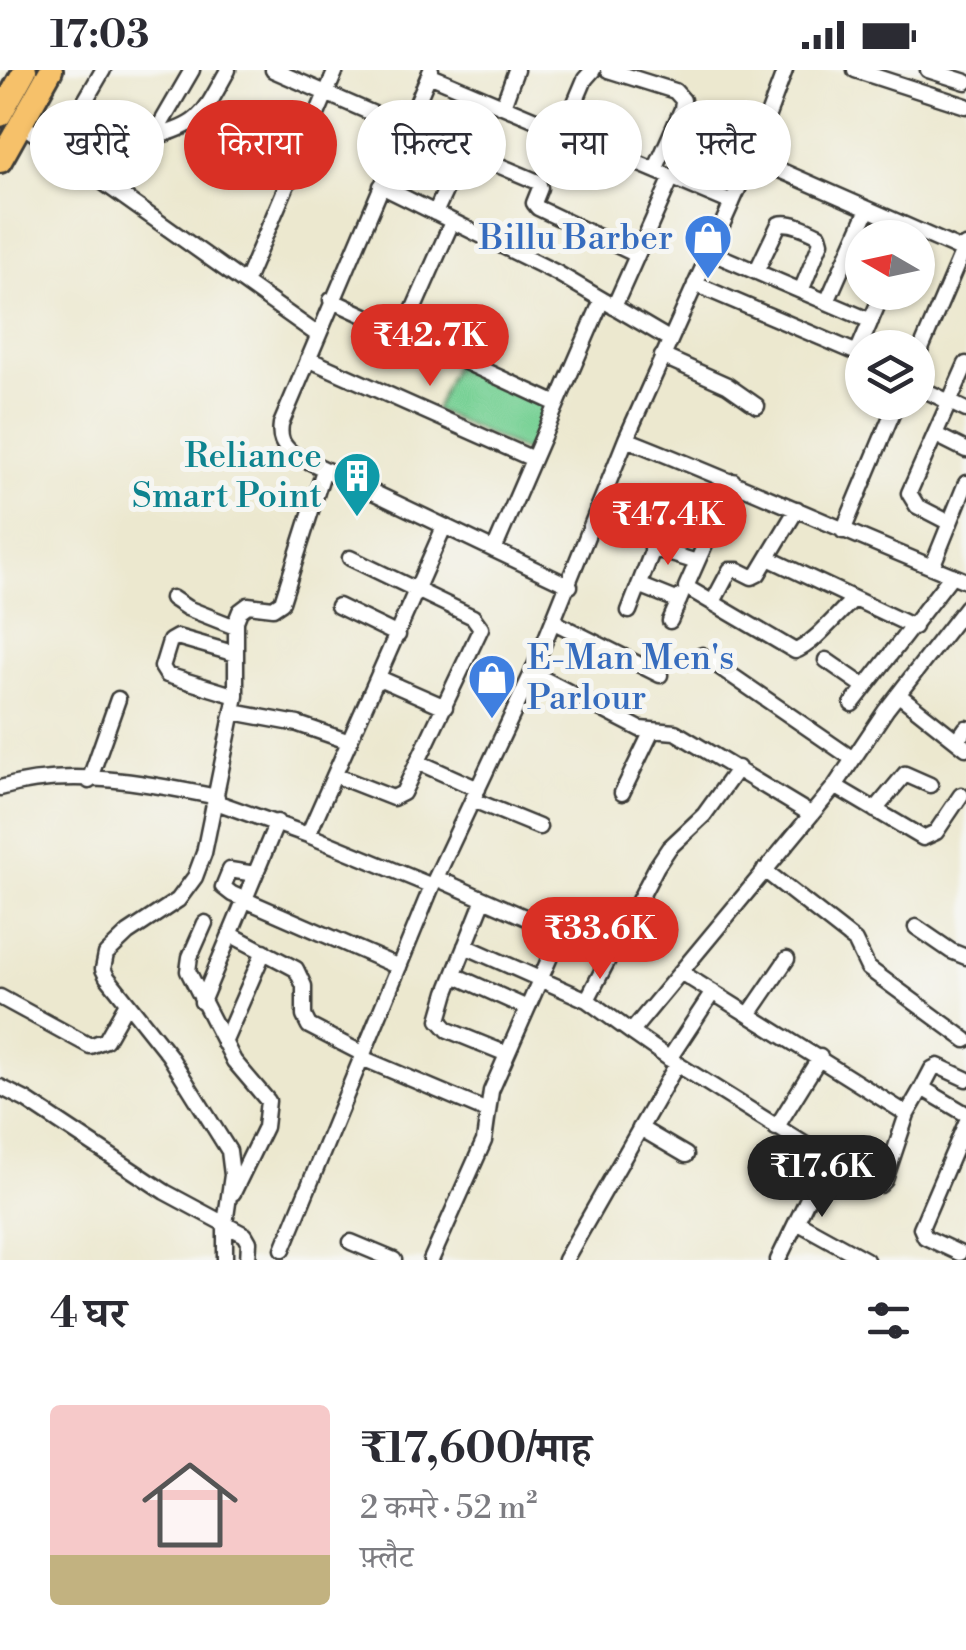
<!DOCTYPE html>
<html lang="hi">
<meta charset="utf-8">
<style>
body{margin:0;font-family:"Libre Bodoni","Noto Serif Devanagari",serif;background:#f7f7f7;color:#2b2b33;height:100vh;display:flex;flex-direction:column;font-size:38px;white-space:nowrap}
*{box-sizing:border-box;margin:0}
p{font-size:32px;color:#7c7c81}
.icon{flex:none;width:55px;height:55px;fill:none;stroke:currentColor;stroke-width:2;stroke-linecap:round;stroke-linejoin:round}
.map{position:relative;height:1190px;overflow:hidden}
.sheet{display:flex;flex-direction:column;background:#fff;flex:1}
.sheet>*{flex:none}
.banner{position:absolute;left:30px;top:30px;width:908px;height:90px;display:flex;gap:20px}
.needle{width:65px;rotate:279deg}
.tools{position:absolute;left:845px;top:150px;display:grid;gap:20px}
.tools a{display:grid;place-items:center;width:90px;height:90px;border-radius:50%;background:#fff;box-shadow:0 2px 8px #0004;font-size:50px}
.price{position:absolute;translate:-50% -85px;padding:0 22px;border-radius:35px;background:#d93025;color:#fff;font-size:32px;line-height:65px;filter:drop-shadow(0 2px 5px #0008)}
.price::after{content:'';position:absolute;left:50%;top:60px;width:30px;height:22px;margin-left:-15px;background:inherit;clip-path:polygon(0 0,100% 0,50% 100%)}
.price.selected{background:#222;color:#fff}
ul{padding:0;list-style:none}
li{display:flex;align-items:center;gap:30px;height:250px;padding:0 50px}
li span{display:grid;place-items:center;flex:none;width:280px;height:200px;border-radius:10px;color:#555}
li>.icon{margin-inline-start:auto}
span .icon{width:120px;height:120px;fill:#fffc;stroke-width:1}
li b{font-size:42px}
h2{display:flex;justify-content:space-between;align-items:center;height:120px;padding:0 50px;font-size:42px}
.pill{padding:0 35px;border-radius:45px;background:#fff;box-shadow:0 2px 8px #0004;font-size:35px;line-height:90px}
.pill.selected{background:#d93025;color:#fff}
.status{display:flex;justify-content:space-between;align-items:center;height:70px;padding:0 50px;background:#fff;direction:ltr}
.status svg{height:28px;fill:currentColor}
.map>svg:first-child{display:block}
.green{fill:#79d196;stroke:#4a7659;stroke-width:2.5}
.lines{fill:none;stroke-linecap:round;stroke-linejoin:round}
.minor-casing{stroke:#3b3b37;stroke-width:19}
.trunk-casing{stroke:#3b3b37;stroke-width:28}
.minor{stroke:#fff;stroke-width:14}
.trunk{stroke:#f6c16b;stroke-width:22}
.labels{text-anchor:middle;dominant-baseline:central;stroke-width:10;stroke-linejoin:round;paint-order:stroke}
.shop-label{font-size:35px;fill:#366cbe;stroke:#f6f6f2;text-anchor:end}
.culture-label{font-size:35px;fill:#0d838f;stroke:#f6f6f2;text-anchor:end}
</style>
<div class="status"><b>17:03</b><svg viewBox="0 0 49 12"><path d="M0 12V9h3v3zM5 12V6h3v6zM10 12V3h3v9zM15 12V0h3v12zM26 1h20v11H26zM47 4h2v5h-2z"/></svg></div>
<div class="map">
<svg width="966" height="1190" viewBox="0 0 966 1190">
<rect width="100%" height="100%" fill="#f6f6f2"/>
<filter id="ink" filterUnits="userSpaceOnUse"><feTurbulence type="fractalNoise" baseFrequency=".01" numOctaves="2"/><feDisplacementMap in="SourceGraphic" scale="20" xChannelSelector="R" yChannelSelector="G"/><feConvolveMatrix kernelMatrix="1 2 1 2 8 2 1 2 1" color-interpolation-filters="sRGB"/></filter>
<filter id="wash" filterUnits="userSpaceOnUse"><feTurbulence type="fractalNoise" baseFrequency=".0048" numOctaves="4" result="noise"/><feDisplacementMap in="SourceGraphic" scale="40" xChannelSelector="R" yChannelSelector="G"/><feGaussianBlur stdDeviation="2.25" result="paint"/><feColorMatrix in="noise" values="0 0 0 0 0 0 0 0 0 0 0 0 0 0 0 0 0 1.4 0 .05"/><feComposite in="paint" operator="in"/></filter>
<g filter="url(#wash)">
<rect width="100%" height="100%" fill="#ece8cf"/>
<path class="green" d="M456 291 551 334 529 383 435 340Z"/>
</g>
<g filter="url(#ink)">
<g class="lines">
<g class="minor-casing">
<path id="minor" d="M273 0 406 58
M431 0 281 354C279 368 282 375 293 384L570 516
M608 0 675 21 683 30 682 39 656 98
M855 0 966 36
M928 0 966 12
M429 5 732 133
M503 36 516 0
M21 54 318 265
M563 61 585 9 593 0
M153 67C203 55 204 42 228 0
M57 79 103 0
M752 88 966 182
M381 116 557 203 669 269
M120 124 192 0
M435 143 460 89 472 84 538 112 540 118 534 133 538 138 637 185
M710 182 871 251
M756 202 779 154C791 151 807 159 819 165L821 172 801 221
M245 213 336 0
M695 214 862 285
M331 230 557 334
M827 232 868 139
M614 237 672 107
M403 263 452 152
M857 283 883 222
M662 286 727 315 757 336
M918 286 965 176
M308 289 533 389
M918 317 966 340
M936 365 966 380
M626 369C741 414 852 465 966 511
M733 411 686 517 795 581C813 575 838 543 854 529
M602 432 641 450
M950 453 917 436 909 423 966 294
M843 461 897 332
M652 478 697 492
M494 480 602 230
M768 488 914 557
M932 497 966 413
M639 515 679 531
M172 528 187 538 235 557
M713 532 730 500H738L752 507 758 504 797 439
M338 536 398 565
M966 537 886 640 835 716 631 962 677 994 868 1114 880 1115 885 1110 907 1044 922 1018 966 1044
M629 541 664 451 675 450 710 461
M670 551 681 526
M554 552 660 605
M702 585 853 689
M826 590 865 617
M532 603 640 659 675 662 809 743
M379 608 445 637
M899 625 966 678
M236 626 167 605 162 597 170 571 177 567 236 584
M852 634 952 505
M233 642 298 654 350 672
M957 671 966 658
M418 692 478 719
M337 706 393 728 403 723 481 558 473 547 350 488
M89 711 118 629
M835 716 923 768 936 762 961 725
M0 718C67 697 149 713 217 727
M622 723 652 661
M473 730 539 757
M216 732 308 765 432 816
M875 740 905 704 930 715
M308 765 444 457
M764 800 855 871 868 898 966 970
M255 804 230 800 223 817 232 824 399 897
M484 829 447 922 439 950 448 960 507 984
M205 853 190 887 188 901 234 991 268 1031 265 1057 233 1123
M916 857 951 881 966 887
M230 864 296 899 304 916V946L309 956 363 984
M465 876 587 930 631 962
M682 903 907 1044
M454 905 527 938
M0 927 90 976 106 970 127 933
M587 930 657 796 669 778 704 745 738 698
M202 932 277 752
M750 943 787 889
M224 973 264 881
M362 988 487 1041
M669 989 713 922
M0 1017 26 1030 165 1122 245 1165 249 1172 248 1190
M922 1018 932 999 938 996 966 1009
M640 1058 686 1085
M776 1058 820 987
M797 1152 866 1190
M351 1172 394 1190
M283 1179 432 816 532 603 626 369 752 88 785 0
M959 1183 925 1167 921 1158 966 1053
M225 1190V1154L232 1105 229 1081 169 985 107 907 103 899 106 884 128 863 178 830 195 807 204 783 236 626V551L240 541 248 535 273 538 282 532 324 400
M431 1190 484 1071 491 1021 554 878 552 862 547 857 436 808
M565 1190 677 994
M778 1190 826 1091"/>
</g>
<g class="trunk-casing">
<path id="trunk" d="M0 45 25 0
M0 91 51 0"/>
</g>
<use href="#minor" class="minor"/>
<use href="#trunk" class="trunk"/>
</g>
</g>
<defs>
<g id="shop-pin" transform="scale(2.5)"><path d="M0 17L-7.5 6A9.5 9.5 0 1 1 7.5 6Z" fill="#3f7fe0" stroke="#f6f6f2"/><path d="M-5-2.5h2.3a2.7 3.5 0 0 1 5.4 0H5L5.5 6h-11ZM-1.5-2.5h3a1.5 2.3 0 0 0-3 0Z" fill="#fff"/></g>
<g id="building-pin" transform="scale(2.5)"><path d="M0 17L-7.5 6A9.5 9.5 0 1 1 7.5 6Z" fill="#0f9aa8" stroke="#f6f6f2"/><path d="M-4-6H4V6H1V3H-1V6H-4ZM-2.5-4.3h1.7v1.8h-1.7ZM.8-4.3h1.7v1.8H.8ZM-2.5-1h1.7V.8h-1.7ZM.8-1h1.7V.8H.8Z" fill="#fff"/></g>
</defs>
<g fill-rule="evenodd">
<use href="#shop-pin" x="708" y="168"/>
<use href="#building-pin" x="357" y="406"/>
<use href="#shop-pin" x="492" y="608"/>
</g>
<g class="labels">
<g class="shop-label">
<text x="673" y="168">Billu Barber</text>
<text x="527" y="588" text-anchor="start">E-Man Men's<tspan x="527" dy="40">Parlour</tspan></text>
</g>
<g class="culture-label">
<text x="322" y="386">Reliance<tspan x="322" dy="40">Smart Point</tspan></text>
</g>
</g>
</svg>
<div class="tools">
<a><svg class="needle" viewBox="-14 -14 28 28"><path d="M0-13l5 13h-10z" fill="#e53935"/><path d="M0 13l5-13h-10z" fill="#7c7c81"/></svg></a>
<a><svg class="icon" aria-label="layers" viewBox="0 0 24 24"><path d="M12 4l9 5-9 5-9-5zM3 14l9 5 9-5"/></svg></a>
</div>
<b class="price" style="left:430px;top:319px">₹42.7K</b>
<b class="price" style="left:668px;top:498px">₹47.4K</b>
<b class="price" style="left:600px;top:912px">₹33.6K</b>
<b class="price selected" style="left:822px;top:1150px">₹17.6K</b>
<div class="banner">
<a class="pill">खरीदें</a>
<a class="pill selected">किराया</a>
<a class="pill">फ़िल्टर</a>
<a class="pill">नया</a>
<a class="pill">फ़्लैट</a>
</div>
</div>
<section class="sheet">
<h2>4 घर<svg class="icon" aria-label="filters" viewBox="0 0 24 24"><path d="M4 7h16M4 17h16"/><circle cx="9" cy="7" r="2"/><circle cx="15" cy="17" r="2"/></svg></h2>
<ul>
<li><span style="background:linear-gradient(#f6c9c9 75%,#c2b280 0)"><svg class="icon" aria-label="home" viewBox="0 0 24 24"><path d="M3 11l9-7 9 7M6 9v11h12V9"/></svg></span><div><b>₹17,600/माह</b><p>2 कमरे · 52 m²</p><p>फ़्लैट</p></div></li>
</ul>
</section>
